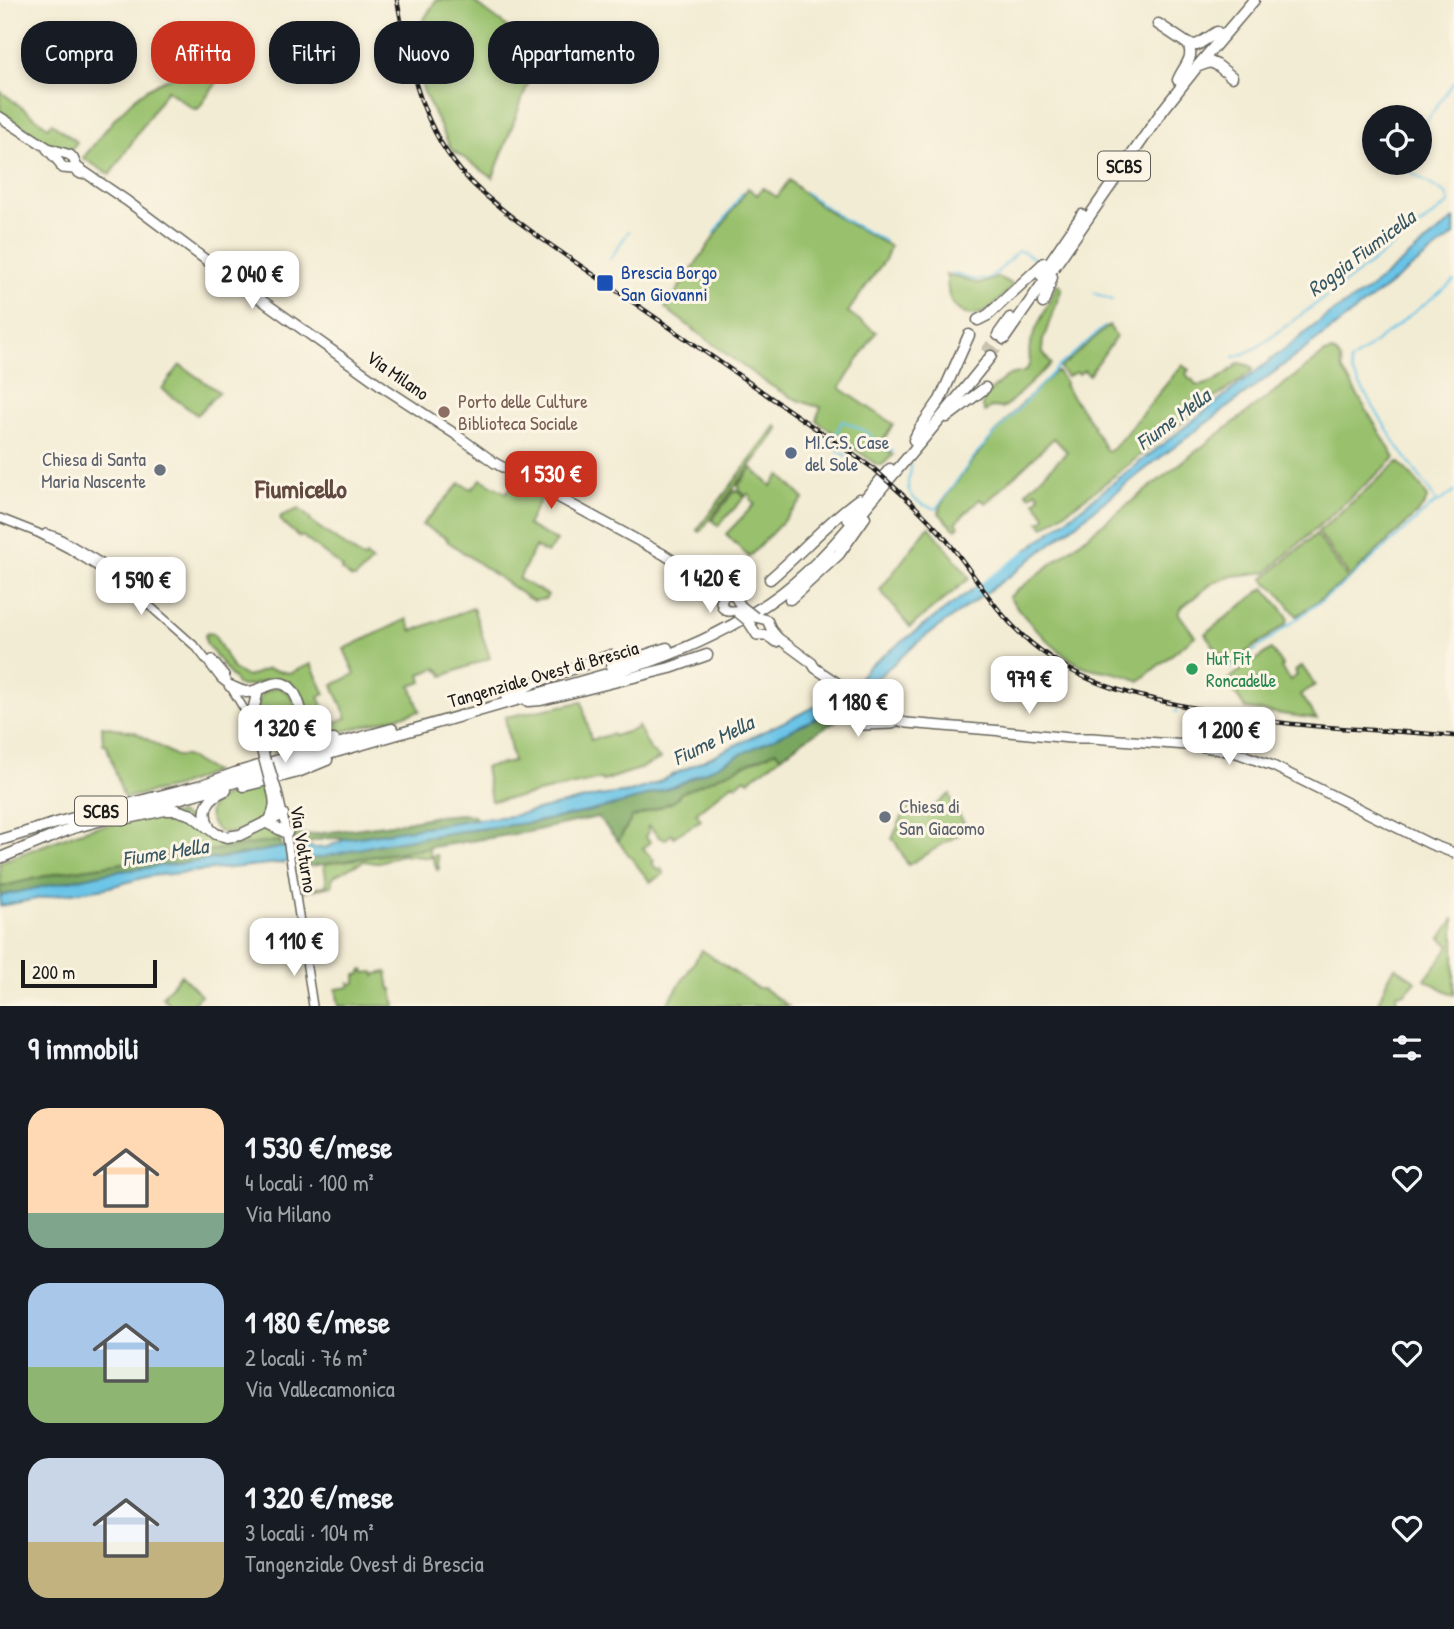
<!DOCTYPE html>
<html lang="it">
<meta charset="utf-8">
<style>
body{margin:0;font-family:"Patrick Hand",sans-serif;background:#20242c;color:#f1f3f6;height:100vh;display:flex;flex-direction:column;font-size:26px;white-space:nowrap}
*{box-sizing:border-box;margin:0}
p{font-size:23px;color:#9ea1a6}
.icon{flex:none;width:38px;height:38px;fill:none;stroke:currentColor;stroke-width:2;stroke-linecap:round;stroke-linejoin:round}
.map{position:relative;height:1006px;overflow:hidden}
.sheet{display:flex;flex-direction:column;background:#171b24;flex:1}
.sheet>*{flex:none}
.banner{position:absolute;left:21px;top:21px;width:700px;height:63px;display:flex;gap:14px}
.controls{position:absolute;left:1362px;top:105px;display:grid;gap:14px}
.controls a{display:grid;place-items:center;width:70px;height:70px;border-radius:50%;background:#171b24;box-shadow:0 4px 10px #0003;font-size:35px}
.scale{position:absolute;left:21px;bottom:18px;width:136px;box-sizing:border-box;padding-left:7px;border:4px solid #1c1c1c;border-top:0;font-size:19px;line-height:24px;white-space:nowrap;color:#1c1c1c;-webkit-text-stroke:5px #fcf5e5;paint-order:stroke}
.price{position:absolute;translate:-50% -60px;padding:0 16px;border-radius:14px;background:#fff;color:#222;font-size:23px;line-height:46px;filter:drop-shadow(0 2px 4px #0008)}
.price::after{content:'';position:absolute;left:50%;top:42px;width:21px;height:16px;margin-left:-10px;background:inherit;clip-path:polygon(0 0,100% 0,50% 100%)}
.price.on{background:#c8321e;color:#fff}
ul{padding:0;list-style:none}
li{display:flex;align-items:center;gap:21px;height:175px;padding:0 28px}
li span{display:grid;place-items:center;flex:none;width:196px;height:140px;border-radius:21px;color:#555}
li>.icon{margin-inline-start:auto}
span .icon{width:84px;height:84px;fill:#fffc;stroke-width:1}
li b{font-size:30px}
h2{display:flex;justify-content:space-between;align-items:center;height:84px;padding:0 28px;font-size:30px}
.chip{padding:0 24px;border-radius:28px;background:#171b24;box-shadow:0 4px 10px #0003;font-size:24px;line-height:63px}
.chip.on{background:#c8321e;color:#fff}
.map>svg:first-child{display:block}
.green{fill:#99c16d;stroke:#5a6e44;stroke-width:2}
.forest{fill:#7aa760;stroke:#4b623e;stroke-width:2}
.water{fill:#69c4e7;stroke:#427082;stroke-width:2}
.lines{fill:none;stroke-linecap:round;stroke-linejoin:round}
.stream{stroke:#69c4e7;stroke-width:2}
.river{stroke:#69c4e7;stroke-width:8}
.highway-tunnel{stroke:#c8c2af;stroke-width:10;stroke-dasharray:10 5;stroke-linecap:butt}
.minor-casing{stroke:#67655c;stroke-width:10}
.major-casing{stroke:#67655c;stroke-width:12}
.highway-casing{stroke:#67655c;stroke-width:13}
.minor{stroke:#fff;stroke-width:7}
.major{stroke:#fff;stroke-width:9}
.highway{stroke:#fff;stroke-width:10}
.rail-casing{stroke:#1c1c1c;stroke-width:4.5}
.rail{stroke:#fcf5e5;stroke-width:2;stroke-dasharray:5;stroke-linecap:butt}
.minor-bridge-casing{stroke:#67655c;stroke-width:10;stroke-linecap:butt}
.major-bridge-casing{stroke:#67655c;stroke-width:12;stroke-linecap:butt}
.highway-bridge-casing{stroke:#67655c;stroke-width:13;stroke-linecap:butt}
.minor-bridge{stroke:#fff;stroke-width:7}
.major-bridge{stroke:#fff;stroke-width:9}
.highway-bridge{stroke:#fff;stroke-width:10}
.transit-dot{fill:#1a4fb4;stroke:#fcf5e5;stroke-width:2.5}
.education-dot{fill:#8d6e63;stroke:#fcf5e5;stroke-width:2.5}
.service-dot{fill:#5c6f8a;stroke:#fcf5e5;stroke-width:2.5}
.worship-dot{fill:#6b7280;stroke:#fcf5e5;stroke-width:2.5}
.leisure-dot{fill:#2e9e5b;stroke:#fcf5e5;stroke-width:2.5}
.labels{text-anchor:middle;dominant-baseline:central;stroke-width:6;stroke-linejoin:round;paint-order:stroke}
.shield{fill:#fcf5e5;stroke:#5f5d58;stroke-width:2}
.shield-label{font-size:18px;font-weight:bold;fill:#1c1c1c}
.transit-label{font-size:19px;fill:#164399;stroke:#fcf5e5;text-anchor:start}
.street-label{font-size:19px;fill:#1c1c1c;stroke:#fcf5e5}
.education-label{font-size:19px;fill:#785e54;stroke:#fcf5e5;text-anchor:start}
.service-label{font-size:19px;fill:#4e5e75;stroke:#fcf5e5;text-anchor:start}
.worship-label{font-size:19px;fill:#5b616d;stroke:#fcf5e5;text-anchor:end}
.leisure-label{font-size:19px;fill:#27864d;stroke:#fcf5e5;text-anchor:start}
.water-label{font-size:21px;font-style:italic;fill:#375763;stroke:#fcf5e5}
.district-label{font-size:26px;font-weight:bold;fill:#614841;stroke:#fcf5e5}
</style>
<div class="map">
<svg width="1454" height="1006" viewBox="0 0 1454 1006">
<rect width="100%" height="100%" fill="#fcf5e5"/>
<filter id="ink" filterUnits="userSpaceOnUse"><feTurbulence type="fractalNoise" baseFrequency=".0143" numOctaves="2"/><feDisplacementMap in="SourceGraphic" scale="14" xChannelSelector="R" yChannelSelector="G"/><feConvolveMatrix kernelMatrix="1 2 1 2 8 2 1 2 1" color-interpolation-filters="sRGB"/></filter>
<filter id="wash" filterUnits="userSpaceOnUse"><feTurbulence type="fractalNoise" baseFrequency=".00686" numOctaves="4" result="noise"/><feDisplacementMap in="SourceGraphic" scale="28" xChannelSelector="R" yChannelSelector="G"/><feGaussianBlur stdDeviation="1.57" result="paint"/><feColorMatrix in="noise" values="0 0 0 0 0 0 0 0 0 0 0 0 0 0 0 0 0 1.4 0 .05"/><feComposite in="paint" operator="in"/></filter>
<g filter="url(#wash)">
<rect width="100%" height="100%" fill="#f3ecd4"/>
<path class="green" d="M436 0H471L540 51 493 178 451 149 425 95 418 72 412 39Z
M214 67H228L198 109 196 108 194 109 167 90 110 175 83 158C125 106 142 76 214 67Z
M0 91 48 127 52 123 77 142 72 149 66 151 51 146 0 111Z
M789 180C819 209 854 227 890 246L886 258 848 312 876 332 840 388 893 424 880 446 893 455 882 465H877L817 421V417L821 407C788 402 753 373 726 354 706 339 685 323 665 308L748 188 757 195 763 188 777 197Z
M946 274 980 284 998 277 1014 285C1001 298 983 322 963 313 957 310 951 303 949 296 947 289 948 281 946 274Z
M1058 284 1062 288 1043 340 1042 351 1051 364 1006 406 1002 408 991 407 985 412C983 408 982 407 983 402 985 395 1003 378 1010 375 1015 373 1020 374 1025 371 1034 363 1027 354 1030 345 1037 324 1048 306 1056 286Z
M1109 325 1116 337 1089 375 1084 370 1079 374 1076 372 1067 377 1060 368Z
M1332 351C1340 355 1341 361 1342 369L1395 458 1267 572 1233 576 1214 582 1181 608 1179 611V614L1195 636 1139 681C1122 672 1104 672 1086 667 1061 659 1025 619 1009 597L1186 459 1325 353Z
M1239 363 1251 366 1253 369 1241 380 1200 408 1100 487 1044 527 1039 522 1045 519V516L1035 501 1040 496 1036 491 1030 496 1026 492 1067 452 1054 438 986 503 980 499 956 522 959 526 956 529 953 528 939 513C941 501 951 490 958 480 987 440 1019 405 1055 372H1058L1066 383 1064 385 1093 425 1094 429 1106 450 1109 451 1113 449 1182 365 1189 370 1186 373 1189 379 1193 380 1195 385C1209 388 1228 373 1239 363Z
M180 365 219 392 197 415 162 389Z
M776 426 779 429 700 532 697 530Z
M1398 462C1405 469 1428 490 1427 499 1425 507 1418 513 1412 518L1350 577 1318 532Z
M752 468 771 486 780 475 804 499 749 557 726 534 755 504 750 499 751 496 748 494 746 496 739 490 738 491 745 497 718 526 712 520 735 490 737 491 740 488 738 486Z
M481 479 506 493 514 483 523 484 522 485 542 497 527 525 557 541 547 553 535 547 519 579 548 595 545 599 534 601 528 598 447 541 448 539 422 525 460 483 472 489Z
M299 509 311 519 310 521 364 559 366 556 372 562 355 578H352L341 570 343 568 302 536 299 537 283 523 280 519 281 516Z
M929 526 970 578 910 627 880 590Z
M1316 534 1348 579 1297 616 1277 591 1263 579Z
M1264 588 1286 614 1288 619 1286 624 1228 665 1205 634Z
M473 608 490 658 443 676 440 670 438 671 437 668 420 674 422 682 411 686 420 711 330 735C305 736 309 714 302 697 299 692 295 688 291 684L290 682C282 680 275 678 267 680 256 683 250 688 238 685L206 643 205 635 207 633 214 634 233 669 247 677 267 669 290 673 311 664 325 694 319 697 331 724 347 718 333 685 355 674 344 649 407 619 412 631Z
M1271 649 1283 666 1281 668 1290 680 1297 675 1295 671 1302 666 1315 685 1300 695 1317 719 1246 709 1226 681Z
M277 687C296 692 297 712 302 728L292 749 275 754 267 736V727L257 707 262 693Z
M582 702 591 740 612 734 614 736 636 729V727L638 726 651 751 660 759 639 769 603 781 601 779 520 797 491 801 485 767 513 762 505 717Z
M102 726 135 732 176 756H186L214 772 176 787 124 798 106 744H103Z
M776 750 781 757 748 781 745 778 736 786 733 783 696 813 701 820C692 827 683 830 674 837L672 834 666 839 660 838 649 826 647 828 649 832 645 836 650 842 643 848 654 861 652 863 658 871 661 869 664 874 650 882 618 841 632 818 673 802 681 793Z
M268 783 272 803 268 817 234 833 219 832C186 799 246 789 268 783Z
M950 794 952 803 968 829 908 865 894 840 892 839 901 819 909 807 921 816Z
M179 814C195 820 204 838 221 841 237 844 255 827 268 827 272 827 275 829 279 830L281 842 277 841 62 872 0 887V862L76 833 95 827 135 821 159 815Z
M429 848 430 856 437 855 439 869 437 870 433 858 401 855 376 863 364 861 334 876 332 880V886L302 892V891L327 885 324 864Z
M1454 919V995L1425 980 1450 946 1441 938Z
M702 950 757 988H763L788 1006H666Z
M1395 967 1416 981 1405 993 1397 994V1002L1378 1003 1386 983Z
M364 970 365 973 374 972 375 976 377 974 387 972 390 989H392L395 1006H339L336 989 350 987 349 983 353 984 356 982V975L361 974V971Z
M181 975 201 995 191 1006H172L162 997Z"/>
<path class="forest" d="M845 707 848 711 844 716 802 741 781 757 776 751 681 793 673 802 632 818 618 841 598 817 528 832 305 867 310 859 380 844 462 831 535 822 582 813 631 801 677 785 828 712Z
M461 814 474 815 476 819 379 835 346 839 330 838 313 841 305 846H296L294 833 308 835 406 822 436 816Z
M277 841 281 842 282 848 231 857 106 873 0 896V887L62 872Z"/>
<path class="water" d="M1454 219V235L1341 322 1153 463 1015 572 923 638 869 685 861 694 853 701 845 707 828 712 677 785 631 801 582 813 535 822 462 831 380 844 323 857 279 863 150 876 106 888 57 895 0 906V896L106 873 231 857 278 848 305 846 315 848 327 847 346 839 476 819 511 816 598 796 630 792 654 784 840 695 859 678 868 667 977 586 988 584 1007 568 1017 562 1026 551 1328 315 1368 290Z"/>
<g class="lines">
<path class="stream" d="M1419 132 1454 81
M805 192 843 219 885 241
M714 234 743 192
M610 259 629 231
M952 273C993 288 990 278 1018 251L1024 252 1038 261
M1094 293 1112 300
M1234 357C1260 350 1277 332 1298 317 1350 280 1399 242 1449 203L1446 194 1400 166
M835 436 842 421C850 424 858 427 864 431 876 437 879 449 893 451
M831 445 854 462
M910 465C913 475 908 474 908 483 907 499 924 506 937 509L942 501 977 453 1058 367 1104 327
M1437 503 1454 492
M1231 670 1232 667 1344 584 1436 502 1429 489 1398 447 1352 372 1350 362 1454 281
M1175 711 1177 712"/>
<path class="river" d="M978 590 1027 554"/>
</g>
</g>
<g filter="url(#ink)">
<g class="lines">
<path class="highway-tunnel" d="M985 352 998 335
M991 356 1004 339"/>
<g class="minor-casing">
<path id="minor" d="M0 518 38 533 69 549 125 584 197 648 221 679 230 686 250 719 257 736
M46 533 58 537 100 562
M212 659 225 675 228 684
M278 792 284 819 313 1006"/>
</g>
<g class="major-casing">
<path id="major" d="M0 117 48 148 70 155 73 158 77 167 127 201 218 269 386 389 455 434 495 463 663 554 697 576 724 596 728 594H733L741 606
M47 149 59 162 62 168 73 169 81 174
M724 596 721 602 723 608 728 611H736
M755 617 767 620 772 631 778 638 812 663 815 668 836 682 839 686 863 703 873 713 880 717 907 723 1003 731
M748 621 757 635H766L776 642
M860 712 858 719 863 725 892 724
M999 731 1070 738H1092L1200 746 1237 753 1273 766 1430 844 1454 853"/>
</g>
<g class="highway-casing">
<path id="highway" d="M1158 24 1188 44 1197 45 1217 32
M1199 66 1210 62 1217 65 1232 77
M1178 80C1184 66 1195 58 1188 44
M1041 275 1082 215
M1043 303 1052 277
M978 320 988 315 1044 263
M998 335 1010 318
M1004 339 1163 110 1196 68 1254 0
M947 417 985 388
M914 440 920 428 940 400 969 335
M848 519 890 469
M770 579C801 553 827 522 859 499
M790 599 839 554 865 517
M612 666 667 648
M230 686C235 688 241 691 246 692 262 693 277 673 292 690 307 707 298 747 334 740
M257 694 253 711 260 727 259 739
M507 697 533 683 611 655
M528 701 541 700 670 668 707 655
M285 754C300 749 304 740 304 725
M244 786 298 772 327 760
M124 819 165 810H176L192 815 216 834 227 837 240 835 283 814
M270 820C275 810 276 803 273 792
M269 824 287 833
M209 827C200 808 209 797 226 790
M0 840 70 819 202 785 235 773 293 756 392 729
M0 858 73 828 203 792 297 763 649 662C697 645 741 624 782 593 822 562 853 523 885 484 921 442 957 399 991 356"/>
</g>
<use href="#minor" class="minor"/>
<use href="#major" class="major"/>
<use href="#highway" class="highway"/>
<g class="rail-casing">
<path id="rail" d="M397 0C410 66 420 128 468 179 489 201 515 219 539 237L874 469C903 495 932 520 956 552 977 579 996 611 1022 635 1074 683 1128 695 1195 708 1225 714 1254 720 1284 723 1341 730 1398 730 1454 736"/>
</g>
<use href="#rail" class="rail"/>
<g class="minor-bridge-casing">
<path id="minor-bridge" d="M269 763 278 792"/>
</g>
<g class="major-bridge-casing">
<path id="major-bridge" d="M741 606 755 617
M736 611 748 621"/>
</g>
<g class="highway-bridge-casing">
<path id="highway-bridge" d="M262 750 273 792"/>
</g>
<use href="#minor-bridge" class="minor-bridge"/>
<use href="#major-bridge" class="major-bridge"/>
<use href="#highway-bridge" class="highway-bridge"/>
</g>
</g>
<rect class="transit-dot" x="596" y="274" width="18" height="18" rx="3.5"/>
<circle class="education-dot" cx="444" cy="412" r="7"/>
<circle class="service-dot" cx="791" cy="453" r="7"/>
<g class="worship-dot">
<circle cx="160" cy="470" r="7"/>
<circle cx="885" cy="817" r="7"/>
</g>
<circle class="leisure-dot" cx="1192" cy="669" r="7"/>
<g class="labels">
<g class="shield">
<rect x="1098" y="151.5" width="52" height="29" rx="5"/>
<rect x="75" y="796.5" width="52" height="29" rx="5"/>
</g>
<g class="shield-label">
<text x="1124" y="166">SCBS</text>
<text x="101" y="811">SCBS</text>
</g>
<g class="transit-label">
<text x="621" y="272">Brescia Borgo<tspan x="621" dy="22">San Giovanni</tspan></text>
</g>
<g class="street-label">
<text transform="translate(398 375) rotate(35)">Via Milano</text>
<text transform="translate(543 674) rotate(-16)">Tangenziale Ovest di Brescia</text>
<text transform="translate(304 849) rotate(81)">Via Volturno</text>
</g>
<g class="education-label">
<text x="458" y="401">Porto delle Culture<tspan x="458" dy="22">Biblioteca Sociale</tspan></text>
</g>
<g class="service-label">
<text x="805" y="442">MI.C.S. Case<tspan x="805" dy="22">del Sole</tspan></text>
</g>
<g class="worship-label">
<text x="146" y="459">Chiesa di Santa<tspan x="146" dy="22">Maria Nascente</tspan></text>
<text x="899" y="806" text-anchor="start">Chiesa di<tspan x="899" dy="22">San Giacomo</tspan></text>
</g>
<g class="leisure-label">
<text x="1206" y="658">Hut Fit<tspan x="1206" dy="22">Roncadelle</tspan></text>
</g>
<g class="water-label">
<text transform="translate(1361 253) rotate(-37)">Roggia Fiumicella</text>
<text transform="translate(1173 419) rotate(-37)">Fiume Mella</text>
<text transform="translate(713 740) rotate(-26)">Fiume Mella</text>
<text transform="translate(165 852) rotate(-9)">Fiume Mella</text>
</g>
<g class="district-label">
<text x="301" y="488">Fiumicello</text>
</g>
</g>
</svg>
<div class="controls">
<a><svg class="icon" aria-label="locate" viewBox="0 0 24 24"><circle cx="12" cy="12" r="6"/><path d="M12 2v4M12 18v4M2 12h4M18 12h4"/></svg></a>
</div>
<div class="scale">200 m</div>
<b class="price" style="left:252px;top:311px">2 040 €</b>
<b class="price on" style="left:551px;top:511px">1 530 €</b>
<b class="price" style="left:710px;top:615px">1 420 €</b>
<b class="price" style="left:141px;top:617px">1 590 €</b>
<b class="price" style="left:1029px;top:716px">979 €</b>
<b class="price" style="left:858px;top:739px">1 180 €</b>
<b class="price" style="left:285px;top:765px">1 320 €</b>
<b class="price" style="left:1229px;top:767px">1 200 €</b>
<b class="price" style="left:294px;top:978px">1 110 €</b>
<div class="banner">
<a class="chip">Compra</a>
<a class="chip on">Affitta</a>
<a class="chip">Filtri</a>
<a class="chip">Nuovo</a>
<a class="chip">Appartamento</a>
</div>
</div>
<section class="sheet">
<h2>9 immobili<svg class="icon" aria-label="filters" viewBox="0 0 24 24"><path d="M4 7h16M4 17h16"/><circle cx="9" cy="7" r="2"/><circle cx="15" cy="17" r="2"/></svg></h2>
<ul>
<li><span style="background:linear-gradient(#ffd9b3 75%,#7fa58c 0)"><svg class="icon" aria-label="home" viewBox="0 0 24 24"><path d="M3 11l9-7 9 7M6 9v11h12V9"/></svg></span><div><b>1 530 €/mese</b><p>4 locali · 100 m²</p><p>Via Milano</p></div><svg class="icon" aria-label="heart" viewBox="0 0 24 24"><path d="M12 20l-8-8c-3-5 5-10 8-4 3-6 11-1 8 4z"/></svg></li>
<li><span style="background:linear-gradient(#a9c7e8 60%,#8fb573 0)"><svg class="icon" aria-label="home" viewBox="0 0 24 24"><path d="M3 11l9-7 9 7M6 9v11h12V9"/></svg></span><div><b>1 180 €/mese</b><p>2 locali · 76 m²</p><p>Via Vallecamonica</p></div><svg class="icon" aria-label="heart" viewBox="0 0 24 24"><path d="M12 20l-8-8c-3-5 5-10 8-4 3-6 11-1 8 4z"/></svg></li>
<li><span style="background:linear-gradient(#c9d6e8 60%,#c2b280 0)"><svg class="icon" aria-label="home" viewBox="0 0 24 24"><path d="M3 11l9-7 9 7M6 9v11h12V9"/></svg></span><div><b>1 320 €/mese</b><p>3 locali · 104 m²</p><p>Tangenziale Ovest di Brescia</p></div><svg class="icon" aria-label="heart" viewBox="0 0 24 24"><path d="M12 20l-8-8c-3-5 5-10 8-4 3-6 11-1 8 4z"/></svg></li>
</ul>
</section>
